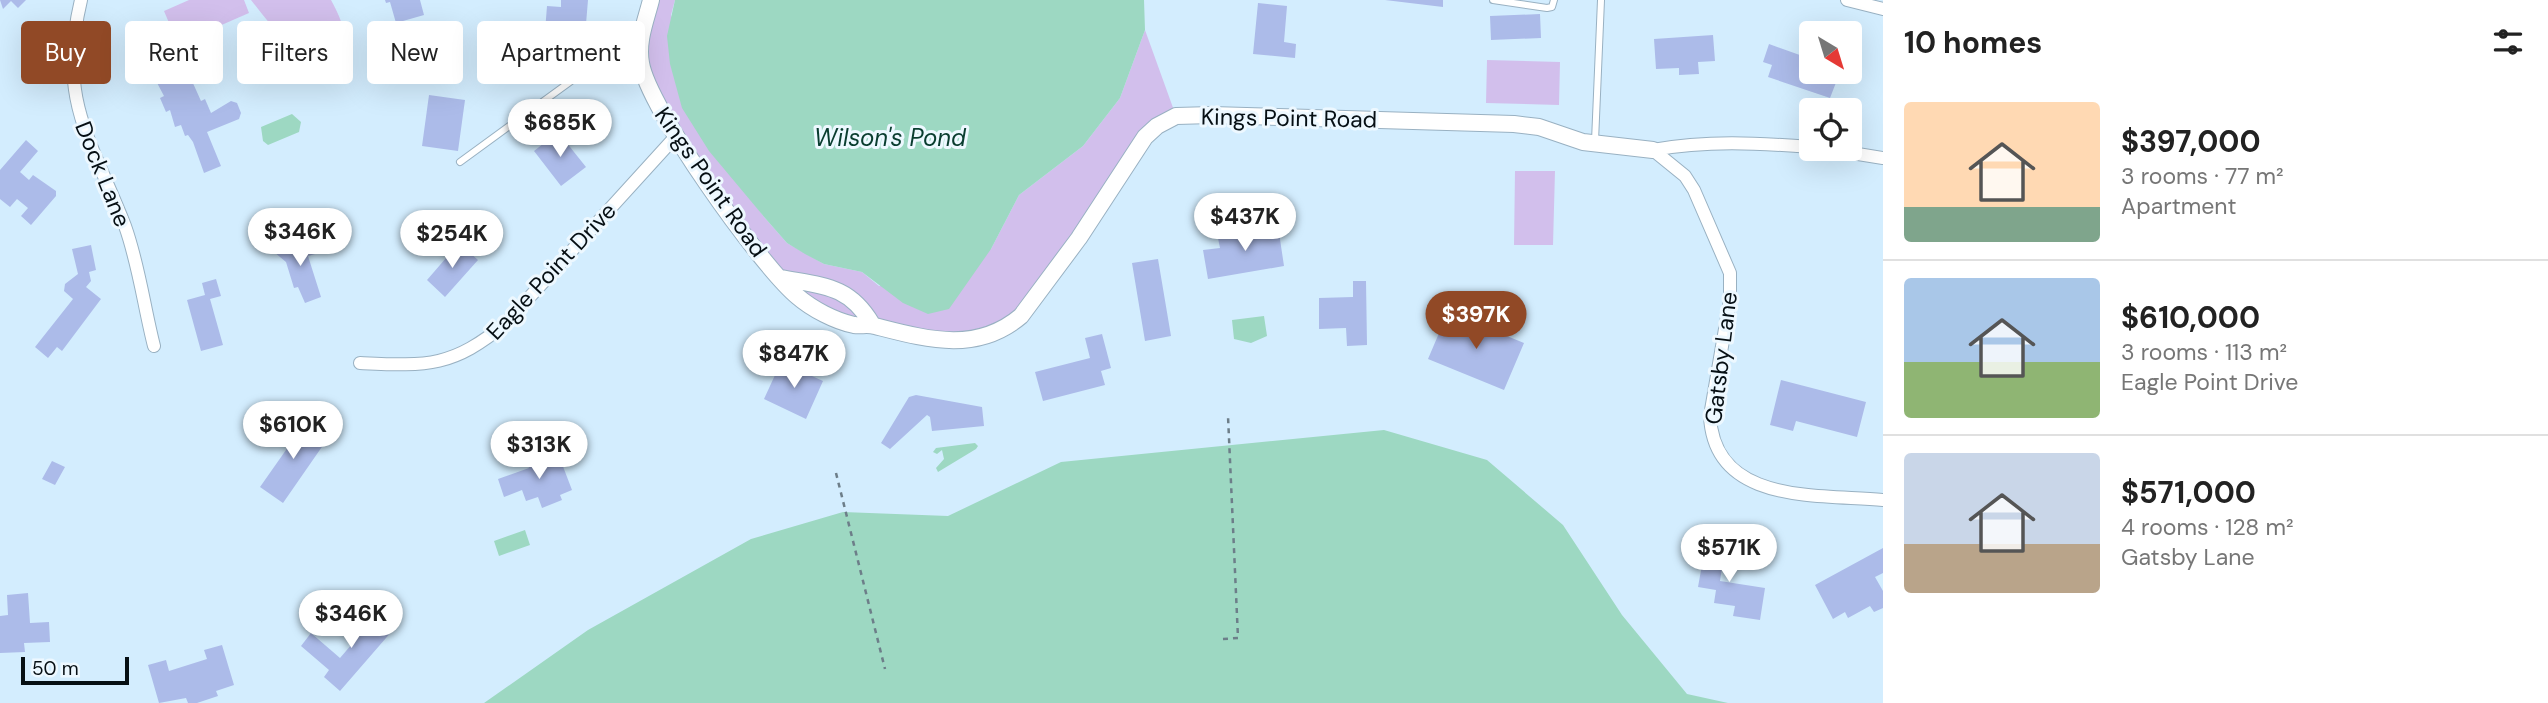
<!DOCTYPE html>
<meta charset="utf-8">
<style>
body{margin:0;font-family:"DM Sans",sans-serif;background:#f6f6f6;color:#222;height:100vh;display:flex;flex-direction:column;font-size:26px;white-space:nowrap}
*{box-sizing:border-box;margin:0}
p{font-size:23px;color:#767676}
.icon{flex:none;width:38px;height:38px;fill:none;stroke:currentColor;stroke-width:2;stroke-linecap:round;stroke-linejoin:round}
.map{position:relative;flex:1;overflow:hidden}
.details{display:flex;flex-direction:column;background:#fff;width:665px}
.details>*{flex:none}
.hud{position:absolute;left:21px;top:21px;width:665px;height:63px;display:flex;gap:14px}
.needle{width:46px;rotate:142deg}
.fabs{position:absolute;left:1799px;top:21px;display:grid;gap:14px}
.fabs a{display:grid;place-items:center;width:63px;height:63px;border-radius:7px;background:#fff;box-shadow:0 7px 28px #0002;font-size:35px}
.scale{position:absolute;left:21px;bottom:18px;width:108px;box-sizing:border-box;padding-left:7px;border:4px solid #060f14;border-top:0;font-size:19px;line-height:24px;white-space:nowrap;color:#060f14;-webkit-text-stroke:5px #edf8ff;paint-order:stroke}
.price{position:absolute;translate:-50% -60px;padding:0 16px;border-radius:24px;background:#fff;color:#222;font-size:23px;line-height:46px;filter:drop-shadow(0 2px 4px #0008)}
.price::after{content:'';position:absolute;left:50%;top:42px;width:21px;height:16px;margin-left:-10px;background:inherit;clip-path:polygon(0 0,100% 0,50% 100%)}
.price.on{background:#914926;color:#fff}
ul{padding:0;list-style:none}
li{display:flex;align-items:center;gap:21px;height:175px;padding:0 21px}
li+li{border-top:2px solid #e0e0e0}
li span{display:grid;place-items:center;flex:none;width:196px;height:140px;border-radius:7px;color:#555}
li>.icon{margin-inline-start:auto}
span .icon{width:84px;height:84px;fill:#fffc;stroke-width:1}
li b{font-size:30px}
h2{display:flex;justify-content:space-between;align-items:center;height:84px;padding:0 21px;font-size:30px}
.chip{padding:0 24px;border-radius:7px;background:#fff;box-shadow:0 7px 28px #0002;font-size:24px;line-height:63px}
.chip.on{background:#914926;color:#fff}
main{display:flex;flex:1;min-height:0}
.map>svg:first-child{display:block}
.green{fill:#d2bfec}
.water{fill:#9dd8c2}
.building{fill:#acbbe9}
.lines{fill:none;stroke-linecap:round;stroke-linejoin:round}
.lane-casing{stroke:#99b1c2;stroke-width:8}
.street-casing{stroke:#99b1c2;stroke-width:14}
.secondary-casing{stroke:#99b1c2;stroke-width:18}
.path{stroke:#6d7e89;stroke-width:2.5;stroke-dasharray:5 5;stroke-linecap:butt}
.lane{stroke:#fff;stroke-width:6}
.street{stroke:#fff;stroke-width:12}
.secondary{stroke:#fff;stroke-width:16}
.labels{text-anchor:middle;dominant-baseline:central;stroke-width:6;stroke-linejoin:round;paint-order:stroke}
.street-label{font-size:23px;fill:#060f14;stroke:#edf8ff}
.water-label{font-size:24px;font-style:italic;fill:#093d2f;stroke:#edf8ff}
</style>
<main>
<div class="map">
<svg width="1883" height="703" viewBox="0 0 1883 703">
<rect width="100%" height="100%" fill="#d3edfe"/>
<path class="green" d="M189 0H244L249 13 178 44 164 11Z
M251 0H331C346 28 350 42 336 71L324 74C294 55 273 28 251 0Z
M651 0H675L671 15 738 182 765 218 787 243 824 264 862 272 879 286 991 249 1019 195 1083 146 1120 98 1145 30 1176 116 1157 126 1021 316 987 337 855 325 797 296 677 135 640 43Z
M1487 60 1560 62 1559 105 1486 103Z
M1515 171H1555L1553 245H1514Z"/>
<path class="water" d="M675 0H1144L1145 30 1120 98 1083 146 1019 195 991 249 949 309 928 314 903 303 862 272 824 264 805 254 787 243 765 218 709 151 682 108 670 64 667 36Z
M292 114 301 122 299 132 268 145 263 141 261 127Z
M1264 316 1267 336 1251 343 1234 339 1232 320Z
M1384 430 1487 460 1563 525 1622 615 1687 694 1728 703H484L588 630 751 539 843 512 948 516 1061 462Z
M975 443 978 446 976 449 938 472 936 468 944 459 942 450 937 454 933 452 936 448Z
M525 530 530 545 499 556 494 541Z"/>
<path class="building" d="M0 0H26L18 8 11 1 3 9Z
M385 0H420L424 15 396 23 390 2 386 3Z
M561 0H588L586 24H578L577 34H567L566 46 544 44 547 6 561 7Z
M1385 0H1443V7Z
M1258 3 1287 6 1284 42 1296 44 1295 58 1253 54Z
M1540 14 1541 38 1491 40 1490 16Z
M1713 35 1715 61 1698 62 1699 74 1679 75V68L1656 69 1654 39Z
M1769 44 1811 59V72H1829L1828 77 1837 80 1830 98 1768 77 1772 65 1763 62Z
M176 58 180 69 191 64 197 79 192 81 201 101 205 99 211 113 231 101 237 103 241 113 239 119 207 132 221 166 204 173 193 142 188 135 185 136 181 125 175 127 170 110 166 112 160 98 164 96 155 79 163 74 159 65Z
M429 95 465 100 458 151 422 146Z
M558 132 586 167 561 186 534 151Z
M26 140 38 151 20 172 29 180 33 175 56 191V196L31 225 21 216 28 208 17 199 10 207 0 199V170Z
M1278 226 1284 266 1208 279 1203 250 1220 248 1218 238Z
M286 238 297 248 311 242 315 254 308 256 321 297 305 303 298 287 294 288 286 262 274 252Z
M459 243 478 260 445 297 427 280Z
M91 245 96 270 89 272 91 281 86 287 101 299 62 351 57 347 48 358 35 347 73 299 64 291 65 284 78 274 72 249Z
M1158 259 1171 336 1145 341 1132 263Z
M216 279 221 296 210 299 223 345 201 351 187 300 205 295 202 283Z
M1353 281H1366L1367 345 1347 346 1346 328 1319 329V298L1353 297Z
M1448 312 1524 343 1504 390 1428 359Z
M1102 334 1111 368 1101 371 1105 385 1043 401 1035 372 1090 358 1085 338Z
M781 362 823 381 806 419 764 399Z
M1781 380 1866 402 1857 437 1796 421 1793 431 1770 425Z
M916 395 982 407 984 426 932 431 930 417 927 415 890 449 881 443 909 397Z
M294 418 326 441 283 503 260 487 293 440 283 433Z
M546 454 548 459 559 456 572 490 560 495 562 500 542 508 538 497 526 501 522 490 504 497 498 479 529 468 526 461Z
M52 461 65 467 55 485 42 479Z
M1707 537 1726 541 1720 581 1765 588 1760 620 1733 616 1735 606 1714 603 1716 590 1698 587Z
M1883 548V573L1875 577 1883 591V608L1874 612 1870 606 1848 618 1845 612 1833 619 1815 585Z
M28 593 30 623 49 622 50 642 24 643 25 652 0 653V616L8 615 7 595Z
M382 609 399 623 340 691 324 677 329 670 301 646 311 633 340 658Z
M222 645 234 685 216 691 218 696 197 703H188L186 698 159 703 148 665 166 660 169 671 207 659 204 650Z"/>
<g class="lines">
<g class="lane-casing">
<path id="lane" d="M1493 0 1547 8 1552 7 1554 0
M1595 141 1601 0
M460 162 600 60 638 48"/>
</g>
<g class="street-casing">
<path id="street" d="M81 0C57 100 91 139 125 226 139 265 144 307 154 346
M1847 0 1883 9
M1827 149 1883 158
M1653 150 1685 176 1694 190 1730 273V300L1710 416C1714 505 1819 494 1883 500
M1653 150C1706 140 1758 143 1811 147
M360 363C427 366 452 368 506 323L677 135"/>
</g>
<g class="secondary-casing">
<path id="secondary" d="M651 0C646 20 637 41 641 63 648 108 760 265 797 296 812 309 835 321 854 325 861 326 868 324 875 326 926 339 976 354 1021 316L1079 238 1145 137 1157 126 1176 116 1212 115 1514 124 1539 127 1583 142 1653 150
M781 278C823 286 849 285 872 324"/>
</g>
<path class="path" d="M836 473 885 669
M1223 639 1238 638 1228 416"/>
<use href="#lane" class="lane"/>
<use href="#street" class="street"/>
<use href="#secondary" class="secondary"/>
</g>
<g class="labels">
<g class="street-label">
<text transform="translate(1289 118) rotate(1)">Kings Point Road</text>
<text transform="translate(103 174) rotate(68)">Dock Lane</text>
<text transform="translate(711 182) rotate(55)">Kings Point Road</text>
<text transform="translate(551 271) rotate(-47)">Eagle Point Drive</text>
<text transform="translate(1721 358) rotate(-83)">Gatsby Lane</text>
</g>
<g class="water-label">
<text x="890" y="137">Wilson's Pond</text>
</g>
</g>
</svg>
<div class="fabs">
<a><svg class="needle" viewBox="-14 -14 28 28"><path d="M0-13l5 13h-10z" fill="#e53935"/><path d="M0 13l5-13h-10z" fill="#767676"/></svg></a>
<a><svg class="icon" aria-label="locate" viewBox="0 0 24 24"><circle cx="12" cy="12" r="6"/><path d="M12 2v4M12 18v4M2 12h4M18 12h4"/></svg></a>
</div>
<div class="scale">50 m</div>
<b class="price" style="left:560px;top:159px">$685K</b>
<b class="price" style="left:1245px;top:253px">$437K</b>
<b class="price" style="left:300px;top:268px">$346K</b>
<b class="price" style="left:452px;top:270px">$254K</b>
<b class="price on" style="left:1476px;top:351px">$397K</b>
<b class="price" style="left:794px;top:390px">$847K</b>
<b class="price" style="left:293px;top:461px">$610K</b>
<b class="price" style="left:539px;top:481px">$313K</b>
<b class="price" style="left:1729px;top:584px">$571K</b>
<b class="price" style="left:351px;top:650px">$346K</b>
<div class="hud">
<a class="chip on">Buy</a>
<a class="chip">Rent</a>
<a class="chip">Filters</a>
<a class="chip">New</a>
<a class="chip">Apartment</a>
</div>
</div>
<section class="details">
<h2>10 homes<svg class="icon" aria-label="filters" viewBox="0 0 24 24"><path d="M4 7h16M4 17h16"/><circle cx="9" cy="7" r="2"/><circle cx="15" cy="17" r="2"/></svg></h2>
<ul>
<li><span style="background:linear-gradient(#ffd9b3 75%,#7fa58c 0)"><svg class="icon" aria-label="home" viewBox="0 0 24 24"><path d="M3 11l9-7 9 7M6 9v11h12V9"/></svg></span><div><b>$397,000</b><p>3 rooms · 77 m²</p><p>Apartment</p></div></li>
<li><span style="background:linear-gradient(#a9c7e8 60%,#8fb573 0)"><svg class="icon" aria-label="home" viewBox="0 0 24 24"><path d="M3 11l9-7 9 7M6 9v11h12V9"/></svg></span><div><b>$610,000</b><p>3 rooms · 113 m²</p><p>Eagle Point Drive</p></div></li>
<li><span style="background:linear-gradient(#c9d6e8 65%,#b9a48a 0)"><svg class="icon" aria-label="home" viewBox="0 0 24 24"><path d="M3 11l9-7 9 7M6 9v11h12V9"/></svg></span><div><b>$571,000</b><p>4 rooms · 128 m²</p><p>Gatsby Lane</p></div></li>
</ul>
</section>
</main>
